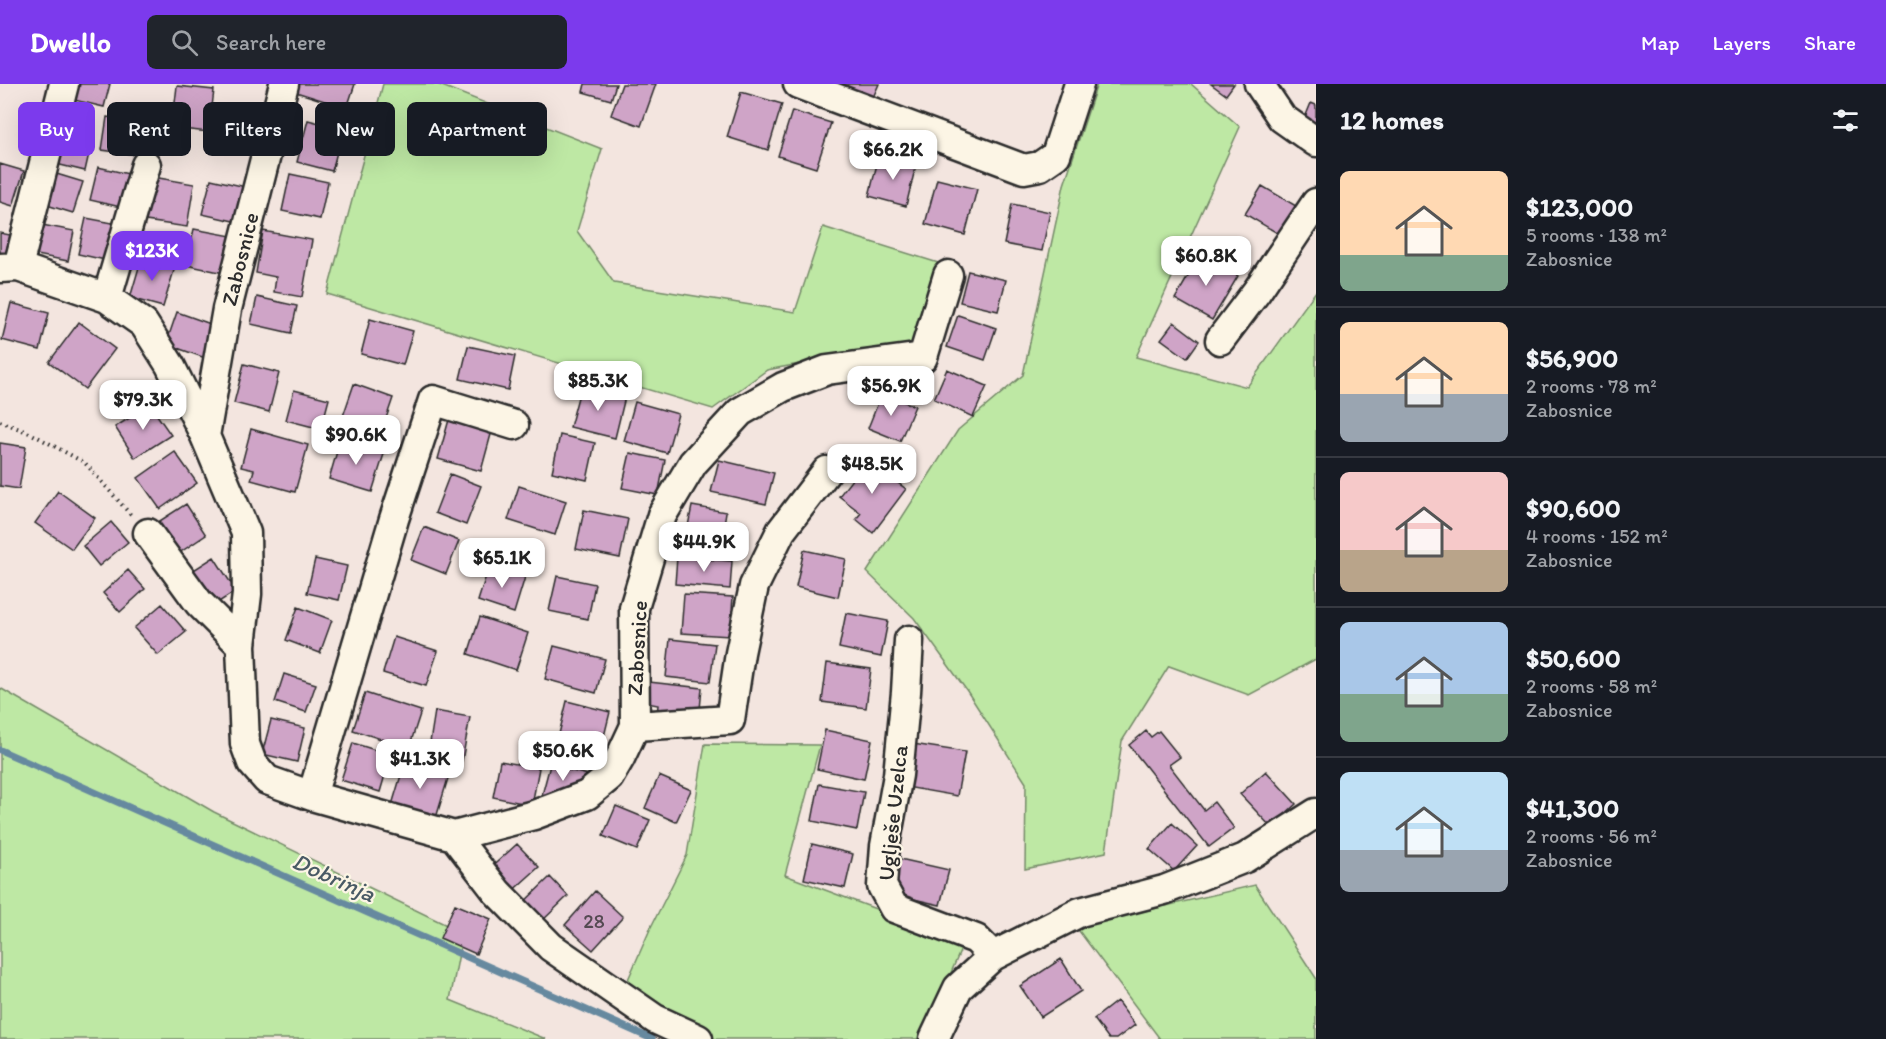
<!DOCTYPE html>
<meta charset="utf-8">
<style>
body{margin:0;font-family:Itim,sans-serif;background:#20242c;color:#f1f3f6;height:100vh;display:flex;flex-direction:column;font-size:22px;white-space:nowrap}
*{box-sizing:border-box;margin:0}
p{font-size:20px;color:#9ea1a6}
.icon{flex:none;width:33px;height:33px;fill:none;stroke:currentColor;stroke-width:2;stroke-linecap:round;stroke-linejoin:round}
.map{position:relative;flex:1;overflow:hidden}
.drawer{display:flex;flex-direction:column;background:#171b24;width:570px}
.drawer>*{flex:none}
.hud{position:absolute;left:18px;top:18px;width:570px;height:54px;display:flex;gap:12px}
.price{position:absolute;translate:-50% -51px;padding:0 14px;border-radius:12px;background:#fff;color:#222;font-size:20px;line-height:39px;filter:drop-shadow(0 2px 3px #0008)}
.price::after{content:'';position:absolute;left:50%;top:36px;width:18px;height:14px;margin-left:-9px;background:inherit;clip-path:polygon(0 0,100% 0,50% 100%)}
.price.active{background:#7c3aed;color:#fff}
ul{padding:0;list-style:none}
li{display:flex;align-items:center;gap:18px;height:150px;padding:0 24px}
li+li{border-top:2px solid #363941}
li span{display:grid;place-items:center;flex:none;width:168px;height:120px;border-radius:9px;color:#555}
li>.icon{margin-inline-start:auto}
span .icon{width:72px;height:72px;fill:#fffc;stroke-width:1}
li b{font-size:26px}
h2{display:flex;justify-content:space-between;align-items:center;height:72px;padding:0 24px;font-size:26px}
.pill{padding:0 21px;border-radius:9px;background:#171b24;box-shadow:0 6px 24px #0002;font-size:21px;line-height:54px}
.pill.active{background:#7c3aed;color:#fff}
header{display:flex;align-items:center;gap:36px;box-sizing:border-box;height:84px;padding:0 30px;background:#7c3aed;color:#fff}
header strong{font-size:28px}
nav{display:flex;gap:33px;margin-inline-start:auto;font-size:21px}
.search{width:420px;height:54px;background:#20242c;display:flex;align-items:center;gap:15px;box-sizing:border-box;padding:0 21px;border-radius:9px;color:#9ea1a6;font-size:22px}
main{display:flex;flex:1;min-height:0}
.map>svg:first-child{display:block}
.green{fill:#bee8a4;stroke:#748a68;stroke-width:1.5}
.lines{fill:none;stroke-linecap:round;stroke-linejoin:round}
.stream{stroke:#66899f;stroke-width:7}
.building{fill:#cfa4c7;stroke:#2b2b2b;stroke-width:1.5}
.minor-casing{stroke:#2b2b2b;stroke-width:33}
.path{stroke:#2b2b2b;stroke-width:4;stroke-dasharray:1.5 4.5;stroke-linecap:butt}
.minor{stroke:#fcf5e5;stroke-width:28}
.labels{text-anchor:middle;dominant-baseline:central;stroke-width:4.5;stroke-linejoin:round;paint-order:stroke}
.number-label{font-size:20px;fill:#544952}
.street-label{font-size:22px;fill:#2b2b2b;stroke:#fcf5e5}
.water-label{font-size:24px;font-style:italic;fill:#495a65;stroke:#fcf5e5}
</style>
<header>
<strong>Dwello</strong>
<div class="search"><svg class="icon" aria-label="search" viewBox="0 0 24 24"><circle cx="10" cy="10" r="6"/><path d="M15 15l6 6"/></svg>Search here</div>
<nav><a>Map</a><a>Layers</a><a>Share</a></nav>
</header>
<main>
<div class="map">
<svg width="1316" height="955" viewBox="0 0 1316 955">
<rect width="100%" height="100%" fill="#f3e5df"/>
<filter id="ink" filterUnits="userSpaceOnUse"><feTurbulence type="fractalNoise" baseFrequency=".0167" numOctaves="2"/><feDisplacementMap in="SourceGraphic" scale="12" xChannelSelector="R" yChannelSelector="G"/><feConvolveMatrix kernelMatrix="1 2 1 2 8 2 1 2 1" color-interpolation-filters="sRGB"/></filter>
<g filter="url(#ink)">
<path class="green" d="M383 0H437L602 65 577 147 614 199 795 228 823 143 948 182 913 259 767 286 713 325 327 210Z
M1097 0H1191L1240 43 1136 273 1247 303 1316 207V575L1249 611 1169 582 1122 657 1106 768 1025 785 1026 699 967 607 914 534 867 488 958 346 1023 291 1064 101Z
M0 604 214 728 463 849 450 916 546 955H0Z
M705 660 820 661 785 791 964 858 923 955H701L616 923 651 843 687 771Z
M1255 801 1316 894V955H1160L1076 843Z"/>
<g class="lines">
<path class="stream" d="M0 666 652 955"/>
</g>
<path class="building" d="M73 0H110L104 23 70 15Z
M299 0H355L347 24 296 8Z
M585 0H616L611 16 583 8Z
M622 0H656L641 42 611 31Z
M821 0H879L870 20Z
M1211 0H1234L1226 11Z
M177 2 214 6 209 48 172 44Z
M741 8 782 20 768 66 727 53Z
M1311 19 1316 21V41L1304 36Z
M227 22 265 29 258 67 219 60Z
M792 27 831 39 816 84 778 72Z
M107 33 150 40 145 72 102 66Z
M308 36 343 45 332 87 297 78Z
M59 48 92 56 85 87 52 79Z
M879 72 916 81 906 122 869 112Z
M0 80 24 87 13 122 0 118Z
M98 83 133 91 125 124 90 116Z
M50 88 83 98 73 129 40 119Z
M290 90 328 98 320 135 282 127Z
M153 93 194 100 187 143 146 137Z
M211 95 246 103 238 138 202 130Z
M937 95 977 105 965 151 925 140Z
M1262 102 1296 122 1279 150 1245 130Z
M1012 120 1050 128 1042 167 1004 160Z
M86 134 118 140 110 177 78 170Z
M42 141 74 147 68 177 37 171Z
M194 145 237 153 229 190 186 181Z
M263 147 312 156 302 213 274 208 276 193 256 189Z
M0 149 10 151 3 181H0Z
M1201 170 1238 192 1212 236 1175 215Z
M142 173 175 183 163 223 130 214Z
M968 187 1006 196 998 227 960 218Z
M257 213 297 222 291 249 251 240Z
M11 219 49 229 40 266 2 256Z
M177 228 219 243 208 275 166 260Z
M958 231 996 244 985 276 947 263Z
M370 235 413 247 403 281 361 270Z
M79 238 115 265 85 305 49 278Z
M1174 238 1199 257 1187 274 1161 255Z
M468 262 515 272 508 306 460 295Z
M244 280 279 289 269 328 234 319Z
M947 285 987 302 973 333 934 315Z
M354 300 393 314 380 352 341 338Z
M581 302 625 313 615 354 570 343Z
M294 306 329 315 321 345 286 336Z
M882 309 915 322 900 357 868 344Z
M635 318 678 330 667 369 624 357Z
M150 321 171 351 135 374 115 343Z
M450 332 493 343 481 387 438 375Z
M251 345 308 361 295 408 251 396 254 386 241 383Z
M560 351 595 359 587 396 552 388Z
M340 357 384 370 372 408 329 395Z
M0 359 26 363 19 405 0 402Z
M175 368 197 399 160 425 138 394Z
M630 369 665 376 658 411 622 404Z
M719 376 774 389 766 420 711 408Z
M867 376 906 405 873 449 856 435 861 429 839 412Z
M450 390 481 402 466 441 435 429Z
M519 402 566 417 555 451 508 436Z
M58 407 95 434 72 465 35 439Z
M186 420 206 451 173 473 152 442Z
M692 422 726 428 721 458 686 452Z
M584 426 628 435 620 474 576 465Z
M111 438 128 458 99 482 83 462Z
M424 443 459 457 446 490 411 476Z
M804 466 846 475 838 513 796 503Z
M214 473 236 507 211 523 189 489Z
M677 473 732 477 730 505 675 500Z
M315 475 347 482 339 516 307 509Z
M489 482 525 493 514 529 478 517Z
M128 486 145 505 120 528 103 509Z
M557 492 595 500 588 535 549 527Z
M684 510 733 513 730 552 681 549Z
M162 520 186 548 158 571 134 544Z
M298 523 332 536 320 569 286 556Z
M846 529 888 537 881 573 839 564Z
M480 533 528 549 516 586 468 570Z
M394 553 438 567 426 602 383 589Z
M670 555 715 560 710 598 666 593Z
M554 562 605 575 596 609 545 595Z
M827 579 871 585 866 624 822 618Z
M284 590 316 600 306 628 275 618Z
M649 598 702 604 699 636 657 631 658 621 647 619Z
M365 609 421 627 409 664 353 646Z
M567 617 610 628 596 685 553 675Z
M435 627 470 633 462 677 428 671Z
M271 636 305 644 297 678 262 670Z
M825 646 872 656 864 695 817 685Z
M1146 647 1151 653 1159 647 1180 673 1169 681 1204 726 1214 718 1234 744 1209 763 1129 661Z
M353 659 391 671 380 708 341 696Z
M913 660 965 668 957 712 906 703Z
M500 677 539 684 532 721 493 713Z
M405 678 449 691 436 734 392 721Z
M550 681 588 691 585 703 541 715Z
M1266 687 1296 720 1271 743 1240 710Z
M659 692 691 706 676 738 645 724Z
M819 700 864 708 857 746 812 737Z
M616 722 650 736 637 766 603 752Z
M1172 739 1197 762 1174 787 1149 765Z
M517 760 539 783 509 810 487 787Z
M812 760 853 770 845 804 804 795Z
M900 775 949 786 940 821 892 810Z
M550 793 568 812 539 840 521 821Z
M595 807 623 833 593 866 565 841Z
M455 820 491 835 476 870 440 854Z
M1061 875 1081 907 1041 933 1020 902Z
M1117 917 1135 941 1116 955H1109L1094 935Z"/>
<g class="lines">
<g class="minor-casing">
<path id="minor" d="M798 0 1024 85 1040 82 1056 71 1079 0
M1259 0 1282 34 1316 58
M18 183 64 0
M0 184 18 183 107 214 144 240 170 281 205 352 246 449 247 510 241 561 245 660 252 679 267 696 312 712 454 752 497 808 551 863 655 935 698 955
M107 214 146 81
M1220 256 1257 207 1316 119
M205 352 227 225 284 0
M148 449 199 519 241 561
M909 556 906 608 898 691 885 762 882 802 894 824 976 855 993 872
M635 642 730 636 740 569 754 502 781 447 827 387
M312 712 394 435 433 316 514 341
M454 752 534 731 587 711 609 693 620 674 635 642 634 524 662 431 693 379 740 328 783 303 827 286 923 273 948 191
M934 955 958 904 993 872 1080 828 1164 806 1245 774 1316 729"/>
</g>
<path class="path" d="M0 337 32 350 85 379 131 431"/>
<use href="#minor" class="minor"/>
</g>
</g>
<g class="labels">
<g class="number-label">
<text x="594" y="837">28</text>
</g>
<g class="street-label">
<text transform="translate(240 175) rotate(-76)">Zabosnice</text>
<text transform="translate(637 564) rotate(-87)">Zabosnice</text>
<text transform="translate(893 729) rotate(-84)">Uglješe Uzelca</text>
</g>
<g class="water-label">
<text transform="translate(334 793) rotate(24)">Dobrinja</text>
</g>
</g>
</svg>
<b class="price" style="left:893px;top:97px">$66.2K</b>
<b class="price active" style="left:152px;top:198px">$123K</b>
<b class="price" style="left:1206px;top:203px">$60.8K</b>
<b class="price" style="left:598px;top:328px">$85.3K</b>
<b class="price" style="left:891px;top:333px">$56.9K</b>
<b class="price" style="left:143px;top:347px">$79.3K</b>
<b class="price" style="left:356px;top:382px">$90.6K</b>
<b class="price" style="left:872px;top:411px">$48.5K</b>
<b class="price" style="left:704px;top:489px">$44.9K</b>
<b class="price" style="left:502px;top:505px">$65.1K</b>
<b class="price" style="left:563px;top:698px">$50.6K</b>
<b class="price" style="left:420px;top:706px">$41.3K</b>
<div class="hud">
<a class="pill active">Buy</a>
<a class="pill">Rent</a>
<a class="pill">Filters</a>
<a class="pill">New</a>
<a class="pill">Apartment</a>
</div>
</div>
<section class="drawer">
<h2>12 homes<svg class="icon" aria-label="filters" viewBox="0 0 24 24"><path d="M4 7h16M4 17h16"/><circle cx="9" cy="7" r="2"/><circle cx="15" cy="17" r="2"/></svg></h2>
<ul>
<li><span style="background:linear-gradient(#ffd9b3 70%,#7fa58c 0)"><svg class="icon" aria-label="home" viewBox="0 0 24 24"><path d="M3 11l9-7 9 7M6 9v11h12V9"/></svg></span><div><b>$123,000</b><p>5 rooms · 138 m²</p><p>Zabosnice</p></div></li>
<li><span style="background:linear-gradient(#ffd9b3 60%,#9aa5b1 0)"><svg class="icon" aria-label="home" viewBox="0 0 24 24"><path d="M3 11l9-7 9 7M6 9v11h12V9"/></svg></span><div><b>$56,900</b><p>2 rooms · 78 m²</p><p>Zabosnice</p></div></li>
<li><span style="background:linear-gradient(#f6c9c9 65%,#b9a48a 0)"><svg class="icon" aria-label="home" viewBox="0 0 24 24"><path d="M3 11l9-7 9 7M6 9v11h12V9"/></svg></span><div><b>$90,600</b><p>4 rooms · 152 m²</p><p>Zabosnice</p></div></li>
<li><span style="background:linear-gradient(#a9c7e8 60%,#7fa58c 0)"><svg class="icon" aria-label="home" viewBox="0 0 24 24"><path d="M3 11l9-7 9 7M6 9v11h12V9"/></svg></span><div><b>$50,600</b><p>2 rooms · 58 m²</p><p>Zabosnice</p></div></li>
<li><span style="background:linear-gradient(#bfe0f5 65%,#9aa5b1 0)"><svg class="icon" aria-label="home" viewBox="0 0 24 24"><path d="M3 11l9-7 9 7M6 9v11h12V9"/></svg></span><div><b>$41,300</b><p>2 rooms · 56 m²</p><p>Zabosnice</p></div></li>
</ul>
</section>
</main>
